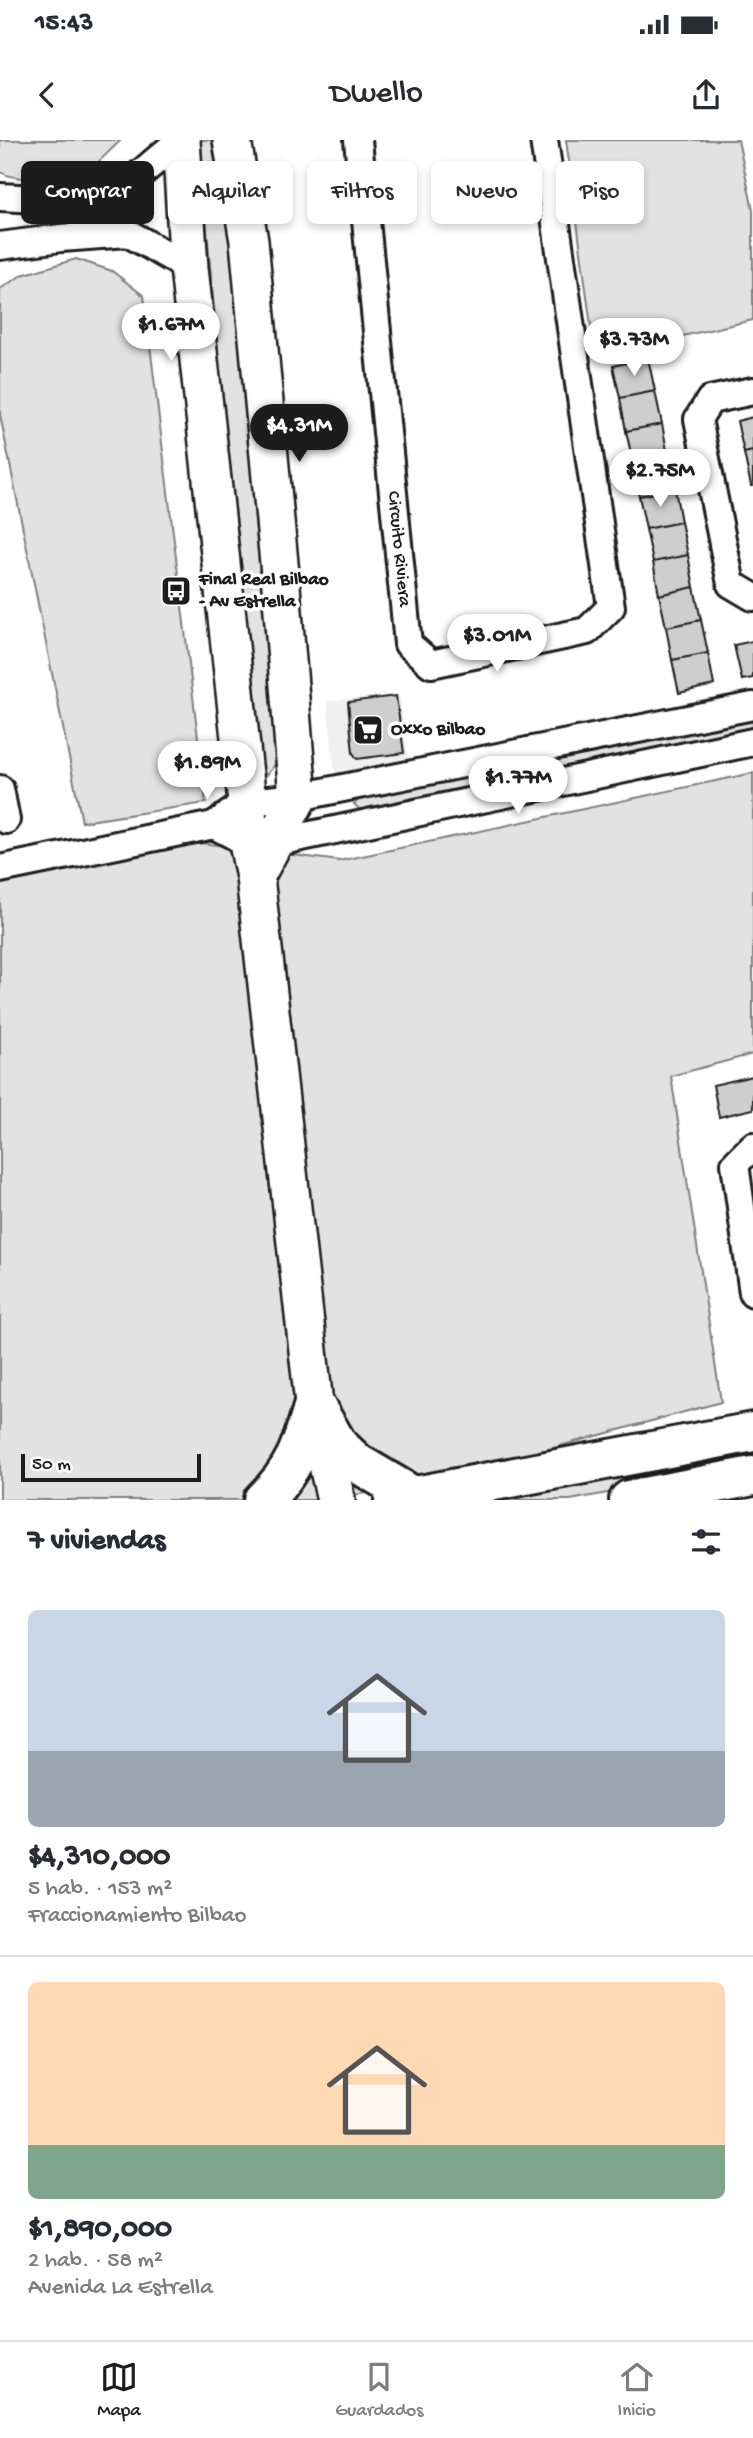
<!DOCTYPE html>
<html lang="es">
<meta charset="utf-8">
<style>
body{margin:0;font-family:"Gochi Hand",sans-serif;background:#f7f7f7;color:#2b2b33;height:100vh;display:flex;flex-direction:column;font-size:26px;white-space:nowrap}
*{box-sizing:border-box;margin:0}
p{font-size:23px;color:#7c7c81}
.icon{flex:none;width:38px;height:38px;fill:none;stroke:currentColor;stroke-width:2;stroke-linecap:round;stroke-linejoin:round}
.map{position:relative;height:1360px;overflow:hidden}
.panel{display:flex;flex-direction:column;background:#fff;flex:1}
.panel>*{flex:none}
.banner{position:absolute;left:21px;top:21px;width:712px;height:63px;display:flex;gap:14px}
.scale{position:absolute;left:21px;bottom:18px;width:180px;box-sizing:border-box;padding-left:7px;border:4px solid #1c1c1c;border-top:0;font-size:19px;line-height:24px;white-space:nowrap;color:#1c1c1c;-webkit-text-stroke:5px #fff;paint-order:stroke}
.price{position:absolute;translate:-50% -60px;padding:0 16px;border-radius:24px;background:#fff;color:#222;font-size:23px;line-height:46px;filter:drop-shadow(0 2px 4px #0008)}
.price::after{content:'';position:absolute;left:50%;top:42px;width:21px;height:16px;margin-left:-10px;background:inherit;clip-path:polygon(0 0,100% 0,50% 100%)}
.price.active{background:#1c1c1c;color:#fff}
ul{padding:0;list-style:none}
li{display:grid;align-content:center;gap:14px;height:371px;padding:0 28px}
li+li{border-top:2px solid #e1e1e2}
li span{display:grid;place-items:center;height:217px;border-radius:10px;color:#555}
li>.icon{margin-inline-start:auto}
span .icon{width:126px;height:126px;fill:#fffc;stroke-width:1}
li b{font-size:30px}
h2{display:flex;justify-content:space-between;align-items:center;height:84px;padding:0 28px;font-size:30px}
.pill{padding:0 24px;border-radius:10px;background:#fff;box-shadow:0 4px 10px #0003;font-size:24px;line-height:63px}
.pill.active{background:#1c1c1c;color:#fff}
.status{display:flex;justify-content:space-between;align-items:center;height:49px;padding:0 35px;background:#fff;direction:ltr}
.status svg{height:19px;fill:currentColor}
header{display:flex;justify-content:space-between;align-items:center;height:91px;padding:0 28px;background:#fff;font-size:32px;font-weight:600}
.dock{display:flex;justify-content:space-around;align-items:center;height:98px;border-top:2px solid #e1e1e2;background:#fff;font-size:19px;color:#7c7c81}
.dock a{display:grid;justify-items:center;gap:4px}
.dock .active{color:#1c1c1c}
.map>svg:first-child{display:block}
.built{fill:#f0f0f0}
.green{fill:#e2e2e2;stroke:#7f7f7f;stroke-width:2}
.building{fill:#cecece;stroke:#1c1c1c;stroke-width:2}
.lines{fill:none;stroke-linecap:round;stroke-linejoin:round}
.street-casing{stroke:#1c1c1c;stroke-width:32}
.secondary-casing{stroke:#1c1c1c;stroke-width:42}
.primary-casing{stroke:#1c1c1c;stroke-width:44}
.street{stroke:#fff;stroke-width:26}
.secondary{stroke:#fff;stroke-width:37}
.primary{stroke:#fff;stroke-width:38}
.labels{text-anchor:middle;dominant-baseline:central;stroke-width:7;stroke-linejoin:round;paint-order:stroke}
.street-label{font-size:19px;fill:#1c1c1c;stroke:#fff}
.poi-label{font-size:19px;font-weight:bold;fill:#1c1c1c;stroke:#fff;text-anchor:start}
</style>
<div class="status"><b>15:43</b><svg viewBox="0 0 49 12"><path d="M0 12V9h3v3zM5 12V6h3v6zM10 12V3h3v9zM15 12V0h3v12zM26 1h20v11H26zM47 4h2v5h-2z"/></svg></div>
<header><svg class="icon" aria-label="back" viewBox="0 0 24 24"><path d="M15 5l-7 7 7 7"/></svg>Dwello<svg class="icon" aria-label="share" viewBox="0 0 24 24"><path d="M12 15V3M7 8l5-5 5 5M5 13v7h14v-7"/></svg></header>
<div class="map">
<svg width="753" height="1360" viewBox="0 0 753 1360">
<rect width="100%" height="100%" fill="#fff"/>
<filter id="ink" filterUnits="userSpaceOnUse"><feTurbulence type="fractalNoise" baseFrequency=".0143" numOctaves="2"/><feDisplacementMap in="SourceGraphic" scale="14" xChannelSelector="R" yChannelSelector="G"/><feConvolveMatrix kernelMatrix="1 2 1 2 8 2 1 2 1" color-interpolation-filters="sRGB"/></filter>
<g filter="url(#ink)">
<path class="built" d="M399 554 409 619 335 633 327 561Z"/>
<path class="green" d="M0 0H121C111 9 102 20 92 27 73 39 19 43 0 32Z
M199 0H212L221 68 234 98 282 615 267 635 254 620Z
M566 0H738L753 70V180L595 216Z
M76 119 112 131 144 156 206 663 82 682 0 275V149L22 135Z
M753 577V587L360 670 354 664 360 659Z
M753 633V914L671 936 721 1262 410 1347 315 1360H0V742L201 703 339 721Z
M753 1308V1326L570 1360H474Z"/>
<path class="building" d="M648 218 655 251 620 258 613 226Z
M655 251 662 284 626 291 620 258Z
M753 277V311L744 313 737 281Z
M662 284 668 316 633 323 626 291Z
M753 311V346H751L744 313Z
M668 316 675 349 639 356 633 323Z
M675 349 681 382 646 389 639 356Z
M681 382 688 415 653 422 646 389Z
M688 415 694 447 659 455 653 422Z
M694 447 701 480 666 487 659 455Z
M701 480 708 513 672 520 666 487Z
M753 501V538L742 540 734 505Z
M708 513 714 545 679 553 672 520Z
M396 556 404 613 357 619 353 613 348 562Z
M753 936V969L719 977 713 945Z"/>
<g class="lines">
<g class="street-casing">
<g id="street">
<path id="s1" d="M358 0 408 504 431 524 587 491 611 467 544 0"/>
<path d="M0 57 57 60 126 46 180 0"/>
<path d="M0 106 61 98 128 93 189 128"/>
<path d="M753 251 710 260 698 279 731 444 753 457"/>
<path d="M753 566 298 657 247 662 214 685 248 703H273L753 602"/>
<path d="M0 649 6 680"/>
<path d="M0 729 214 685"/>
<path d="M753 1006 735 1024 753 1153"/>
</g>
</g>
<g class="secondary-casing">
<path id="secondary" d="M181 0 189 128 247 662 248 703 255 737 298 657 280 434 249 101 232 0
M255 737 314 1264 336 1360"/>
</g>
<g class="primary-casing">
<path id="primary" d="M314 1264 338 1305 357 1323 413 1356
M263 1360C295 1330 302 1305 314 1264
M394 1360 753 1292
M629 1360 753 1336"/>
</g>
<use href="#street" class="street"/>
<use href="#secondary" class="secondary"/>
<use href="#primary" class="primary"/>
</g>
</g>
<defs>
<g id="bus-square" transform="scale(1.575)"><rect x="-9" y="-9" width="18" height="18" rx="4" fill="#1c1c1c" stroke="#fff"/><path d="M-5-6H5V4H4V6H2V4H-2V6H-4V4H-5ZM-3.5-4V0h7V-4ZM-3.5 1.2v1.5H-2V1.2ZM2 1.2v1.5H3.5V1.2Z" fill="#fff"/></g>
<g id="supermarket-square" transform="scale(1.575)"><rect x="-9" y="-9" width="18" height="18" rx="4" fill="#1c1c1c" stroke="#fff"/><path d="M-6-5.5h2.5l.6 2H6L4.5 2H-2.5L-4.4-4H-6ZM-1.5 3.2a1.3 1.3 0 1 0 .1 0ZM3 3.2a1.3 1.3 0 1 0 .1 0Z" fill="#fff"/></g>
</defs>
<g fill-rule="evenodd">
<use href="#bus-square" x="176" y="451"/>
<use href="#supermarket-square" x="368" y="590"/>
</g>
<g class="labels">
<g class="street-label">
<text stroke="none"><textPath href="#s1" startOffset="411">Circuito Riviera</textPath></text>
</g>
<g class="poi-label">
<text x="199" y="440">Final Real Bilbao<tspan x="199" dy="22">- Av Estrella</tspan></text>
<text x="391" y="590">Oxxo Bilbao</text>
</g>
</g>
</svg>
<div class="scale">50 m</div>
<b class="price" style="left:171px;top:223px">$1.67M</b>
<b class="price" style="left:634px;top:238px">$3.73M</b>
<b class="price active" style="left:299px;top:324px">$4.31M</b>
<b class="price" style="left:660px;top:369px">$2.75M</b>
<b class="price" style="left:497px;top:534px">$3.01M</b>
<b class="price" style="left:207px;top:661px">$1.89M</b>
<b class="price" style="left:518px;top:676px">$1.77M</b>
<div class="banner">
<a class="pill active">Comprar</a>
<a class="pill">Alquilar</a>
<a class="pill">Filtros</a>
<a class="pill">Nuevo</a>
<a class="pill">Piso</a>
</div>
</div>
<section class="panel">
<h2>7 viviendas<svg class="icon" aria-label="filters" viewBox="0 0 24 24"><path d="M4 7h16M4 17h16"/><circle cx="9" cy="7" r="2"/><circle cx="15" cy="17" r="2"/></svg></h2>
<ul>
<li><span style="background:linear-gradient(#c9d6e8 65%,#9aa5b1 0)"><svg class="icon" aria-label="home" viewBox="0 0 24 24"><path d="M3 11l9-7 9 7M6 9v11h12V9"/></svg></span><div><b>$4,310,000</b><p>5 hab. · 153 m²</p><p>Fraccionamiento Bilbao</p></div></li>
<li><span style="background:linear-gradient(#ffd9b3 75%,#7fa58c 0)"><svg class="icon" aria-label="home" viewBox="0 0 24 24"><path d="M3 11l9-7 9 7M6 9v11h12V9"/></svg></span><div><b>$1,890,000</b><p>2 hab. · 58 m²</p><p>Avenida La Estrella</p></div></li>
</ul>
</section>
<nav class="dock">
<a class="active"><svg class="icon" aria-label="map" viewBox="0 0 24 24"><path d="M3 6l6-2 6 2 6-2v14l-6 2-6-2-6 2zM9 4v14M15 6v14"/></svg>Mapa</a>
<a><svg class="icon" aria-label="saved" viewBox="0 0 24 24"><path d="M7 4h10v16l-5-4-5 4z"/></svg>Guardados</a>
<a><svg class="icon" aria-label="home" viewBox="0 0 24 24"><path d="M3 11l9-7 9 7M6 9v11h12V9"/></svg>Inicio</a>
</nav>
